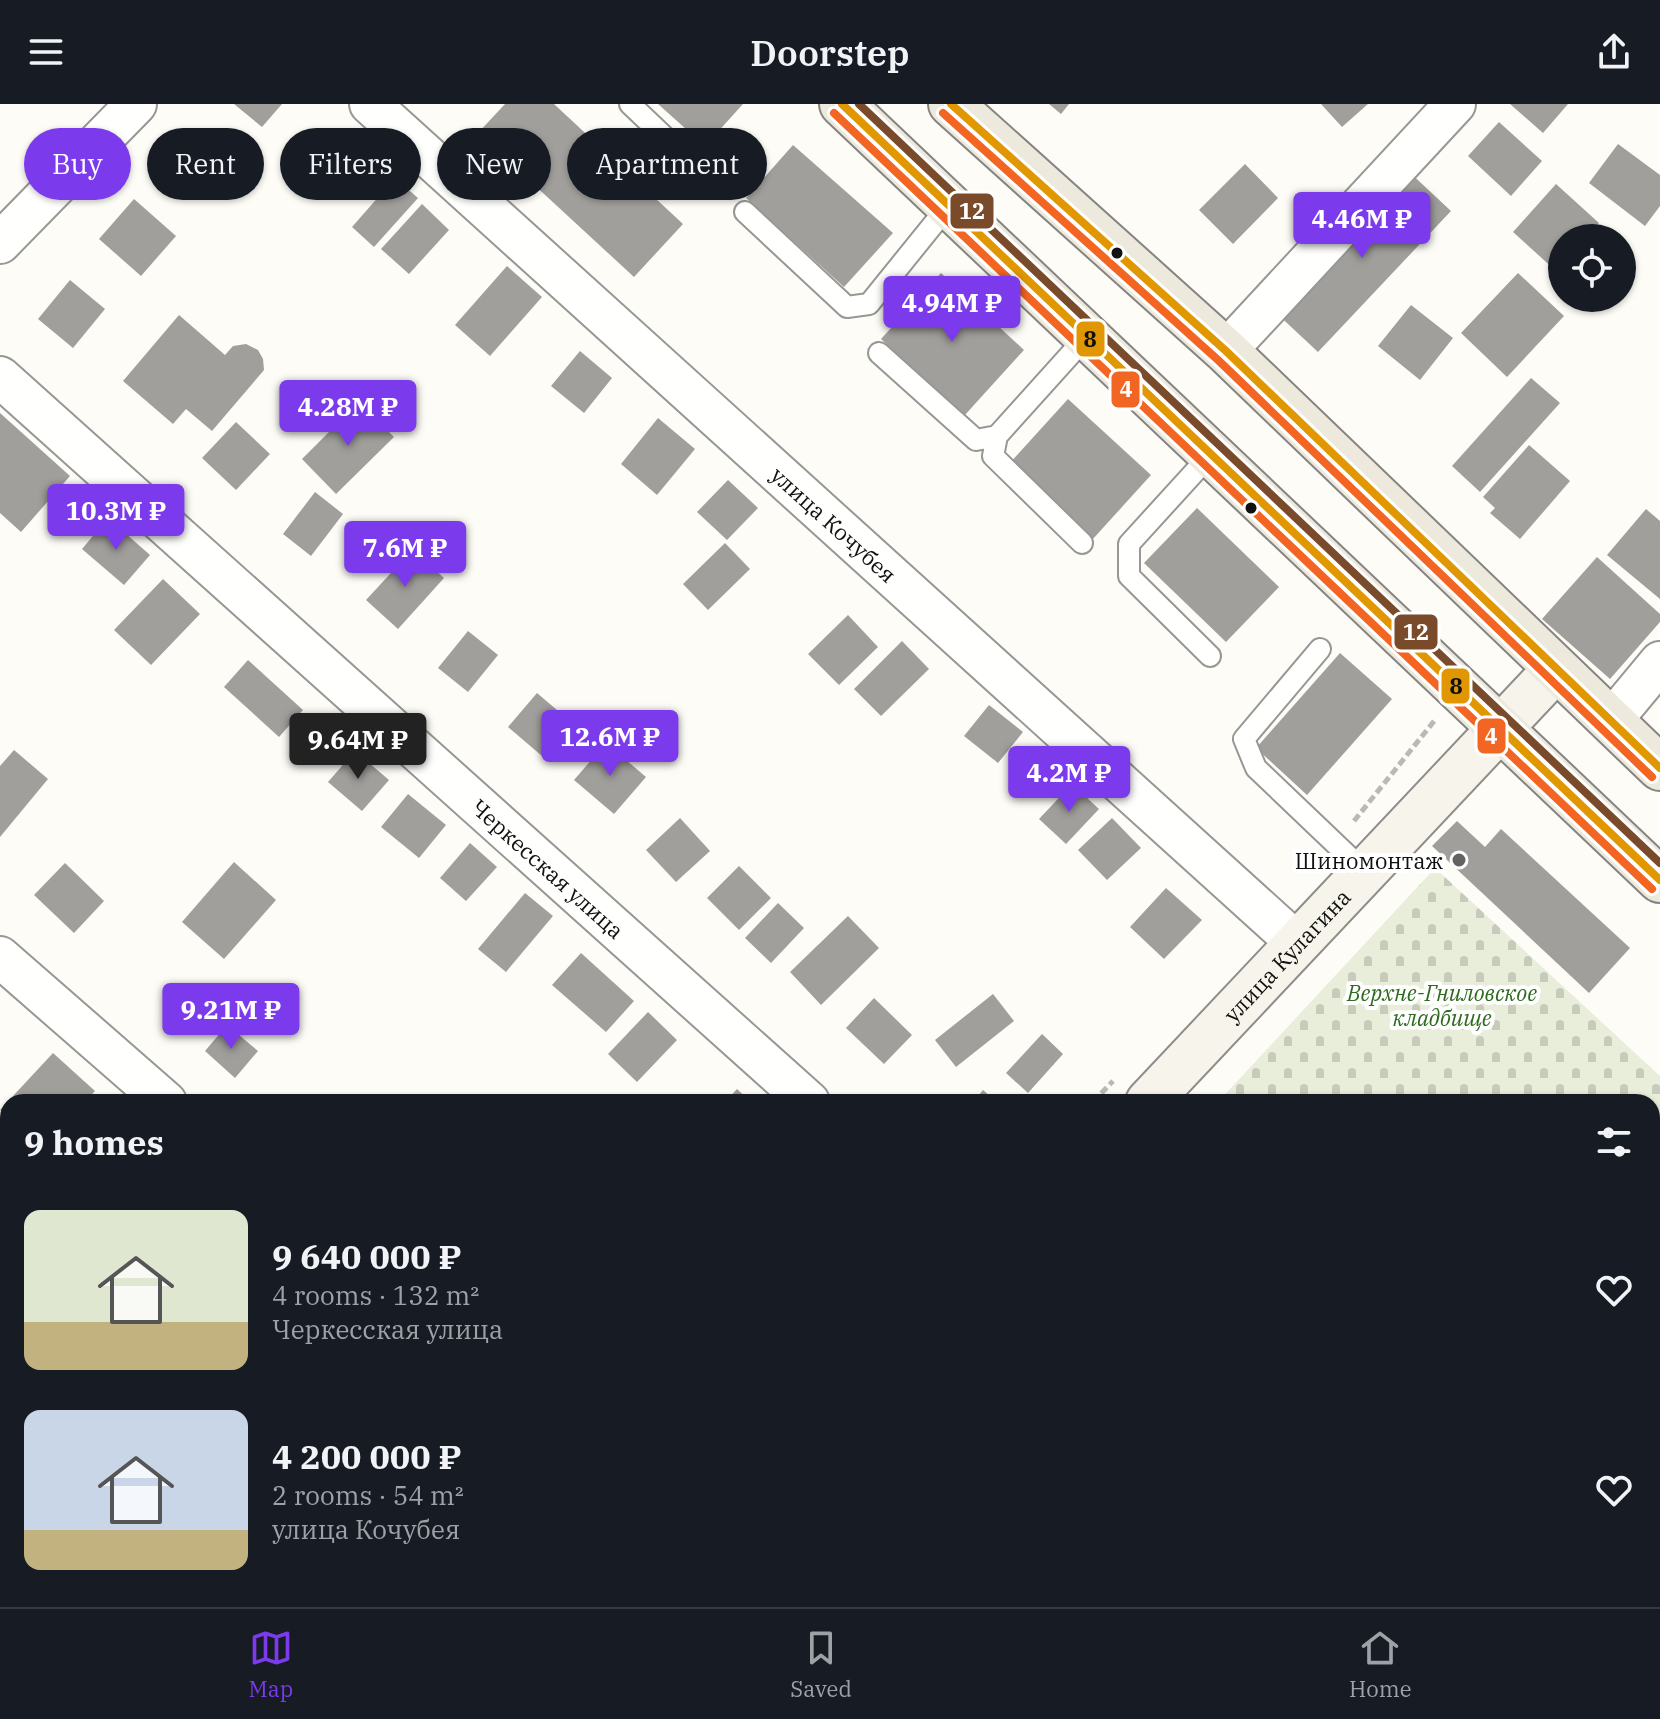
<!DOCTYPE html>
<meta charset="utf-8">
<style>
body{margin:0;font-family:"IBM Plex Serif",serif;background:#20242c;color:#f1f3f6;height:100vh;display:flex;flex-direction:column;font-size:30px;white-space:nowrap}
*{box-sizing:border-box;margin:0}
p{font-size:26px;color:#9ea1a6}
.icon{flex:none;width:44px;height:44px;fill:none;stroke:currentColor;stroke-width:2;stroke-linecap:round;stroke-linejoin:round}
.map{position:relative;flex:1;overflow:hidden}
.sheet{position:absolute;left:0px;top:990px;width:1660px;height:514px;display:flex;flex-direction:column;background:#171b24;border-radius:24px 24px 0 0;box-shadow:0 2px 6px #0004}
.sheet>*{flex:none}
.top-card{position:absolute;left:24px;top:24px;width:800px;height:72px;display:flex;gap:16px}
.buttons{position:absolute;left:1548px;top:120px;display:grid;gap:16px}
.buttons a{display:grid;place-items:center;width:88px;height:88px;border-radius:50%;background:#171b24;box-shadow:0 2px 6px #0004;font-size:40px}
.price{position:absolute;translate:-50% -68px;padding:0 18px;border-radius:8px;background:#7c3aed;color:#fff;font-size:26px;line-height:52px;filter:drop-shadow(0 2px 4px #0008)}
.price::after{content:'';position:absolute;left:50%;top:48px;width:24px;height:18px;margin-left:-12px;background:inherit;clip-path:polygon(0 0,100% 0,50% 100%)}
.price.current{background:#222;color:#fff}
ul{padding:0;list-style:none}
li{display:flex;align-items:center;gap:24px;height:200px;padding:0 24px}
li span{display:grid;place-items:center;flex:none;width:224px;height:160px;border-radius:16px;color:#555}
li>.icon{margin-inline-start:auto}
span .icon{width:96px;height:96px;fill:#fffc;stroke-width:1}
li b{font-size:34px}
h2{display:flex;justify-content:space-between;align-items:center;height:96px;padding:0 24px;font-size:34px}
.tag{padding:0 28px;border-radius:36px;background:#171b24;box-shadow:0 2px 6px #0004;font-size:28px;line-height:72px}
.tag.current{background:#7c3aed;color:#fff}
header{display:flex;justify-content:space-between;align-items:center;height:104px;padding:0 24px;background:#171b24;font-size:36px;font-weight:600}
.menu{display:flex;justify-content:space-around;align-items:center;height:112px;border-top:2px solid #363941;background:#171b24;font-size:22px;color:#9ea1a6}
.menu a{display:grid;justify-items:center;gap:4px}
.menu .current{color:#7c3aed}
.map>svg:first-child{display:block}
.cemetery{fill:url(#cemetery-stones)}
.building{fill:#a19f9c}
.lines{fill:none;stroke-linecap:round;stroke-linejoin:round}
.lane-casing{stroke:#979795;stroke-width:24}
.street-casing{stroke:#979795;stroke-width:44}
.secondary-casing{stroke:#8e8d8b;stroke-width:48}
.primary-casing{stroke:#858482;stroke-width:48}
.path{stroke:#b9b9b8;stroke-width:5;stroke-dasharray:8 4;stroke-linecap:butt}
.lane{stroke:#fffffe;stroke-width:20}
.street{stroke:#fffffe;stroke-width:40}
.secondary{stroke:#f6f4eb;stroke-width:44}
.primary{stroke:#ede9dc;stroke-width:44}
.bus-1-casing{stroke:#fff;stroke-width:14}
.bus-2-casing{stroke:#fff;stroke-width:14}
.bus-3-casing{stroke:#fff;stroke-width:14}
.bus-1{stroke:#e09702;stroke-width:8}
.bus-2{stroke:#f26522;stroke-width:8}
.bus-3{stroke:#7a4b2a;stroke-width:8}
.bus-dot{fill:#111;stroke:#fff;stroke-width:3}
.poi-dot{fill:#646362;stroke:#fff;stroke-width:3}
.labels{text-anchor:middle;dominant-baseline:central;stroke-width:8;stroke-linejoin:round;paint-order:stroke}
.street-label{font-size:22px;fill:#111;stroke:#fff}
.poi-label{font-size:22px;fill:#111;stroke:#fff;text-anchor:end}
.park-label{font-size:22px;font-style:italic;fill:#2f6b1f;stroke:#fff}
.line-badge{stroke:#fff;stroke-width:3}
.badge-label{font-size:22px;text-anchor:middle;font-weight:bold;fill:#fff}
.pale-badge-label{font-size:22px;text-anchor:middle;font-weight:bold;fill:#111}
</style>
<header><svg class="icon" aria-label="menu" viewBox="0 0 24 24"><path d="M4 6h16M4 12h16M4 18h16"/></svg>Doorstep<svg class="icon" aria-label="share" viewBox="0 0 24 24"><path d="M12 15V3M7 8l5-5 5 5M5 13v7h14v-7"/></svg></header>
<div class="map">
<svg width="1660" height="1503" viewBox="0 0 1660 1503">
<defs>
<pattern id="cemetery-stones" width="16" height="16" patternUnits="userSpaceOnUse" patternTransform="scale(2)"><rect width="16" height="16" fill="#e9eedb"/><path d="M2 7V4a2 2 0 0 1 4 0v3zM10 15v-3a2 2 0 0 1 4 0v3z" fill="#c7cbbb"/></pattern>
</defs>
<rect width="100%" height="100%" fill="#fdfcf7"/>
<path class="cemetery" d="M1435 764 1660 972V1503H744L751 1496H1652V998H1218Z"/>
<path class="building" d="M234 0H282L262 23Z
M505 0H554L683 120 634 173 478 29Z
M658 0H743L705 42Z
M1049 0H1069L1061 10Z
M1321 0H1368L1342 23Z
M1510 0H1568L1543 29Z
M1499 18 1542 57 1511 92 1468 52Z
M1618 40 1660 71V102L1645 122 1589 79Z
M793 41 893 129 844 183 746 94Z
M1245 60 1278 94 1233 140 1199 106Z
M1405 64 1451 107 1318 248 1272 205Z
M395 74 418 94 374 143 352 123Z
M1556 80 1599 119 1585 134H1562V160L1556 167 1513 128Z
M134 95 176 132 141 172 99 135Z
M422 100 449 126 409 170 381 145Z
M507 162 542 193 490 252 455 221Z
M941 169 1024 246 964 312 881 235Z
M1518 169 1564 212 1507 273 1461 229Z
M70 176 105 205 73 244 38 215Z
M1411 201 1453 234 1420 276 1378 242Z
M179 211 225 251 233 242 246 240 258 246 263 255 264 266 212 327 186 305 173 320 123 277Z
M580 247 612 274 584 309 551 282Z
M1531 274 1560 299 1480 388 1452 362Z
M1068 295 1151 371 1092 436 1009 360Z
M359 298 394 333 336 390 302 355Z
M0 309 70 372 21 428 0 409Z
M658 314 695 345 657 391 621 360Z
M236 318 270 350 236 386 202 354Z
M1529 341 1570 377 1520 435 1490 409 1495 404 1483 393Z
M728 376 758 404 727 436 697 408Z
M315 388 343 410 311 452 283 430Z
M1197 404 1279 483 1226 538 1144 459Z
M1646 405 1660 417V495L1607 451Z
M108 414 150 451 124 481 82 445Z
M725 439 750 465 708 506 683 480Z
M413 445 444 474 398 525 366 496Z
M1597 453 1660 510V518L1610 575 1542 515Z
M163 475 200 510 151 561 114 526Z
M848 511 878 543 839 581 808 550Z
M468 527 498 551 468 588 438 564Z
M902 537 929 565 881 612 854 585Z
M1340 549 1392 595 1307 691 1256 644Z
M248 556 303 606 279 633 224 583Z
M537 589 571 618 542 652 508 623Z
M989 601 1023 628 998 659 964 632Z
M606 639 646 673 614 710 574 676Z
M14 646 48 675 0 733V662Z
M355 647 389 676 362 707 328 678Z
M1072 680 1099 705 1066 740 1039 715Z
M408 690 446 721 419 754 381 723Z
M680 714 710 747 676 778 646 746Z
M1112 714 1141 744 1107 776 1078 746Z
M1457 717 1485 743 1501 725 1630 844 1589 889 1432 742Z
M470 739 497 763 466 797 440 774Z
M234 758 276 796 224 855 182 818Z
M65 759 104 797 74 829 34 791Z
M739 762 771 794 739 826 707 794Z
M1166 784 1202 816 1164 855 1130 823Z
M525 789 553 812 506 868 478 845Z
M778 799 804 824 771 859 745 834Z
M848 812 879 844 821 901 790 868Z
M581 849 634 897 606 928 552 881Z
M993 890 1014 917 956 963 935 936Z
M874 894 912 931 884 960 846 924Z
M648 908 677 936 637 978 608 950Z
M227 921 258 947 235 974 205 947Z
M1042 930 1063 950 1028 989 1006 969Z
M53 949 95 987 85 998H8V1016L0 1006Z
M737 985 751 998H725Z
M983 986 997 998H973Z
M8 1294V1351L4 1355 0 1351V1302Z
M195 1496H248L242 1503H203Z
M536 1496H568L576 1503H530Z"/>
<g class="lines">
<g class="lane-casing">
<path id="lane" d="M630 0 692 59
M745 108 847 203 869 200 949 101
M879 249 976 336 997 332
M1082 439 993 352 997 332 1087 232
M1320 545 1244 635 1256 664 1364 767
M1210 552 1129 472V440L1211 350"/>
</g>
<g class="street-casing">
<g id="street">
<path id="s1" d="M370 0 1297 839"/>
<path d="M0 139 136 0"/>
<path d="M1226 247 1455 0"/>
<path id="s2" d="M0 273 809 998"/>
<path d="M1611 617 1660 558"/>
<path d="M0 853 166 998"/>
<path d="M0 1434 8 1441"/>
<path d="M71 1496 79 1503"/>
</g>
</g>
<g class="secondary-casing">
<g id="secondary">
<path id="s3" d="M1148 998 1556 565"/>
<path d="M691 1503 698 1496"/>
</g>
</g>
<g class="primary-casing">
<path id="primary" d="M842 0 1660 776
M951 0 1226 247 1660 664"/>
</g>
<path class="path" d="M1354 717 1435 616
M1093 998 1113 977
M1652 1222 1660 1214
M642 1503 648 1496
M1383 1503 1390 1496"/>
<use href="#lane" class="lane"/>
<use href="#street" class="street"/>
<use href="#secondary" class="secondary"/>
<use href="#primary" class="primary"/>
<g class="bus-1-casing">
<path id="bus-1" d="M842 0 1660 776
M951 0 1226 247 1660 664"/>
</g>
<g class="bus-2-casing">
<path id="bus-2" d="M834 9 1652 785
M943 9 1218 256 1652 673"/>
</g>
<g class="bus-3-casing">
<path id="bus-3" d="M859 0 1660 759"/>
</g>
<use href="#bus-1" class="bus-1"/>
<use href="#bus-2" class="bus-2"/>
<use href="#bus-3" class="bus-3"/>
</g>
<g class="bus-dot">
<circle cx="1117" cy="149" r="7"/>
<circle cx="1251" cy="404" r="7"/>
</g>
<circle class="poi-dot" cx="1459" cy="756" r="8"/>
<g class="labels">
<g class="street-label">
<text stroke="none"><textPath href="#s1" startOffset="626">улица Кочубея</textPath></text>
<text stroke="none"><textPath href="#s2" startOffset="736">Черкесская улица</textPath></text>
<text stroke="none"><textPath href="#s3" startOffset="202">улица Кулагина</textPath></text>
</g>
<g class="poi-label">
<text x="1443" y="756">Шиномонтаж</text>
</g>
<g class="park-label">
<text x="1442" y="888">Верхне-Гниловское<tspan x="1442" dy="25">кладбище</tspan></text>
</g>
</g>
<g class="line-badge">
<rect x="949" y="88" width="46" height="38" rx="8" fill="#7a4b2a"/>
<rect x="1075" y="216" width="31" height="38" rx="8" fill="#e09702"/>
<rect x="1110" y="266" width="31" height="39" rx="8" fill="#f26522"/>
<rect x="1393" y="509" width="46" height="38" rx="8" fill="#7a4b2a"/>
<rect x="1440" y="563" width="31" height="38" rx="8" fill="#e09702"/>
<rect x="1476" y="613" width="31" height="38" rx="8" fill="#f26522"/>
</g>
<g class="badge-label">
<text x="972" y="115">12</text>
<text x="1126" y="293">4</text>
<text x="1416" y="536">12</text>
<text x="1491" y="640">4</text>
</g>
<g class="pale-badge-label">
<text x="1090" y="243">8</text>
<text x="1456" y="590">8</text>
</g>
</svg>
<div class="buttons">
<a><svg class="icon" aria-label="locate" viewBox="0 0 24 24"><circle cx="12" cy="12" r="6"/><path d="M12 2v4M12 18v4M2 12h4M18 12h4"/></svg></a>
</div>
<b class="price" style="left:1362px;top:156px">4.46M ₽</b>
<b class="price" style="left:952px;top:240px">4.94M ₽</b>
<b class="price" style="left:348px;top:344px">4.28M ₽</b>
<b class="price" style="left:116px;top:448px">10.3M ₽</b>
<b class="price" style="left:405px;top:485px">7.6M ₽</b>
<b class="price" style="left:610px;top:674px">12.6M ₽</b>
<b class="price current" style="left:358px;top:677px">9.64M ₽</b>
<b class="price" style="left:1069px;top:710px">4.2M ₽</b>
<b class="price" style="left:231px;top:947px">9.21M ₽</b>
<div class="top-card">
<a class="tag current">Buy</a>
<a class="tag">Rent</a>
<a class="tag">Filters</a>
<a class="tag">New</a>
<a class="tag">Apartment</a>
</div>
<section class="sheet">
<h2>9 homes<svg class="icon" aria-label="filters" viewBox="0 0 24 24"><path d="M4 7h16M4 17h16"/><circle cx="9" cy="7" r="2"/><circle cx="15" cy="17" r="2"/></svg></h2>
<ul>
<li><span style="background:linear-gradient(#dfe7d0 70%,#c2b280 0)"><svg class="icon" aria-label="home" viewBox="0 0 24 24"><path d="M3 11l9-7 9 7M6 9v11h12V9"/></svg></span><div><b>9 640 000 ₽</b><p>4 rooms · 132 m²</p><p>Черкесская улица</p></div><svg class="icon" aria-label="heart" viewBox="0 0 24 24"><path d="M12 20l-8-8c-3-5 5-10 8-4 3-6 11-1 8 4z"/></svg></li>
<li><span style="background:linear-gradient(#c9d6e8 75%,#c2b280 0)"><svg class="icon" aria-label="home" viewBox="0 0 24 24"><path d="M3 11l9-7 9 7M6 9v11h12V9"/></svg></span><div><b>4 200 000 ₽</b><p>2 rooms · 54 m²</p><p>улица Кочубея</p></div><svg class="icon" aria-label="heart" viewBox="0 0 24 24"><path d="M12 20l-8-8c-3-5 5-10 8-4 3-6 11-1 8 4z"/></svg></li>
</ul>
</section>
</div>
<nav class="menu">
<a class="current"><svg class="icon" aria-label="map" viewBox="0 0 24 24"><path d="M3 6l6-2 6 2 6-2v14l-6 2-6-2-6 2zM9 4v14M15 6v14"/></svg>Map</a>
<a><svg class="icon" aria-label="saved" viewBox="0 0 24 24"><path d="M7 4h10v16l-5-4-5 4z"/></svg>Saved</a>
<a><svg class="icon" aria-label="home" viewBox="0 0 24 24"><path d="M3 11l9-7 9 7M6 9v11h12V9"/></svg>Home</a>
</nav>
